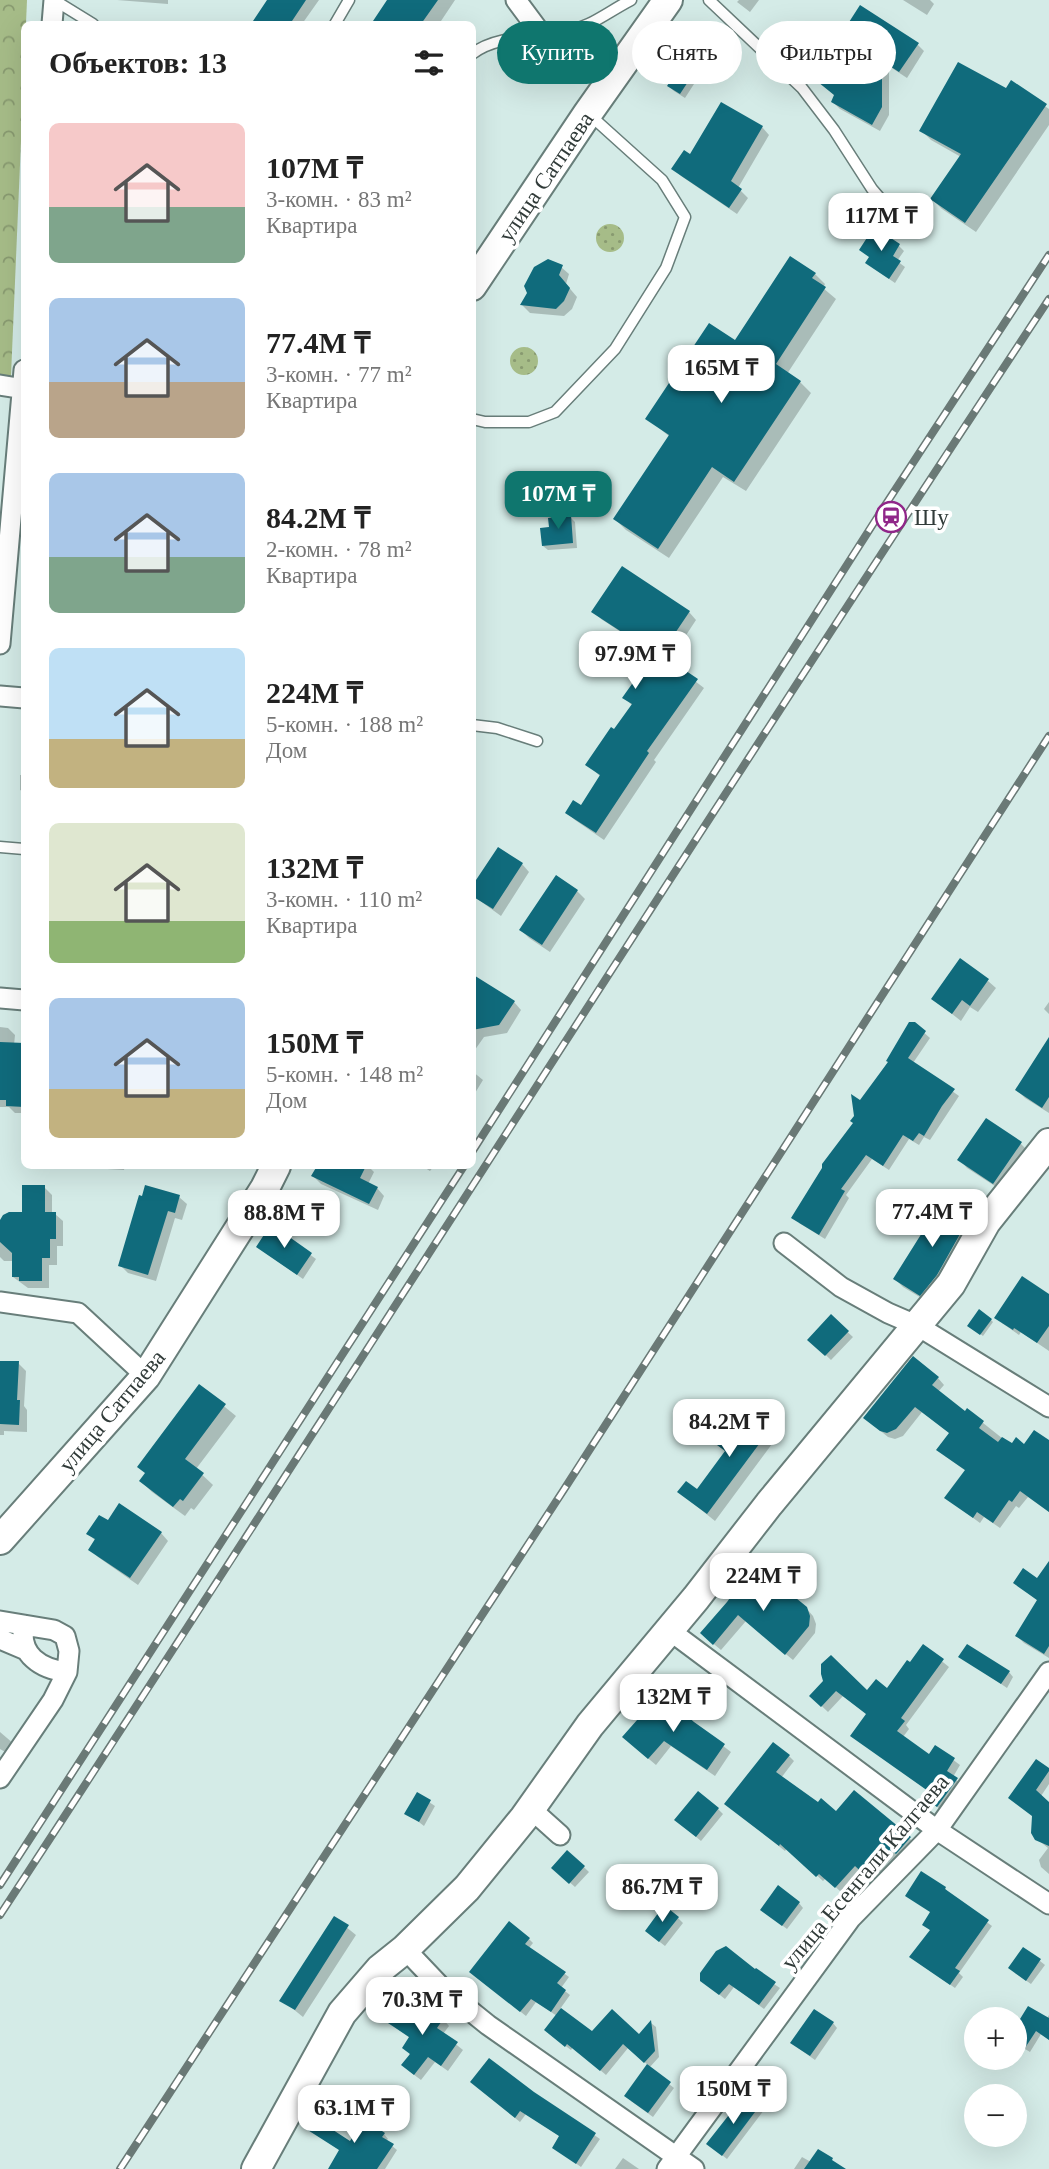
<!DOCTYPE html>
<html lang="ru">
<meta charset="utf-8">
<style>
body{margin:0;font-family:Georgia,serif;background:#f6f6f6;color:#222;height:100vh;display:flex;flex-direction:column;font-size:26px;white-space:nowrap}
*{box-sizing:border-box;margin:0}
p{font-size:23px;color:#767676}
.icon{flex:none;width:38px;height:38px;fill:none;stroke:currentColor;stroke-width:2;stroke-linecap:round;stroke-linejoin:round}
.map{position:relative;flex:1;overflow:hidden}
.drawer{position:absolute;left:21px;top:21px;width:455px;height:1148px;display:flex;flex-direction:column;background:#fff;border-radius:10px;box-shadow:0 7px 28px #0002}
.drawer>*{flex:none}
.banner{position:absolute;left:497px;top:21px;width:446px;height:63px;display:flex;gap:14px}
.buttons{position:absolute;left:964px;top:2007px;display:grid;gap:14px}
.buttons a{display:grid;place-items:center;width:63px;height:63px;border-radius:50%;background:#fff;box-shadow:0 7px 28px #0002;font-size:35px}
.price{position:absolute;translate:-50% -60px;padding:0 16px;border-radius:14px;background:#fff;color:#222;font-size:23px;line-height:46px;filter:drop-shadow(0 2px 4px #0008)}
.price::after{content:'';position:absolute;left:50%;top:42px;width:21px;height:16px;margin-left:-10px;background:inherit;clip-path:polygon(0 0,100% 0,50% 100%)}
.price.active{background:#0f766e;color:#fff}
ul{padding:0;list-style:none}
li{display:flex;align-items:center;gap:21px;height:175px;padding:0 28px}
li span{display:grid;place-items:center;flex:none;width:196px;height:140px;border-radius:10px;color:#555}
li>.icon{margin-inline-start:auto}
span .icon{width:84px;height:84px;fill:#fffc;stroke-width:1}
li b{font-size:30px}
h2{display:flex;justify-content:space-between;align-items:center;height:84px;padding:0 28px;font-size:30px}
.chip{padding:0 24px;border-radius:32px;background:#fff;box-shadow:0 7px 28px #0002;font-size:24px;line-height:63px}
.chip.active{background:#0f766e;color:#fff}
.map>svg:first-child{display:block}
.grass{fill:url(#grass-dots)}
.forest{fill:url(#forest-crowns)}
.shadow{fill:#0003}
.building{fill:#106b7c}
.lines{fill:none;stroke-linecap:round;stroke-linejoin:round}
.lane-casing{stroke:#687e7a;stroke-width:13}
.street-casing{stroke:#687e7a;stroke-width:23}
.secondary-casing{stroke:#687e7a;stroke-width:32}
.lane{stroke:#fff;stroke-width:10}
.street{stroke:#fff;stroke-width:19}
.secondary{stroke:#fff;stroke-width:28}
.rail-casing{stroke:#6a7976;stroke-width:8}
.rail{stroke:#fff;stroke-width:5;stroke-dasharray:16;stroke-linecap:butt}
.labels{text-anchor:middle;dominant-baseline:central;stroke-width:7;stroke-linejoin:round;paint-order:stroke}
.street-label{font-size:23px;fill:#313b39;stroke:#fff}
.poi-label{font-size:23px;fill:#313b39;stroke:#fff;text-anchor:start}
</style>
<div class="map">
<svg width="1049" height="2169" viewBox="0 0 1049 2169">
<defs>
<pattern id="grass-dots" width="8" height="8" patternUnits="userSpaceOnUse" patternTransform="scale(1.75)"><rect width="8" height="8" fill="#a6bc88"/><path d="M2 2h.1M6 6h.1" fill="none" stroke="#889a70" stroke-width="1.8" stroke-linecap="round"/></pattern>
<pattern id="forest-crowns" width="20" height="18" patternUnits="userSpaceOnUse" patternTransform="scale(1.75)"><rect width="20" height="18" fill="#a6bc88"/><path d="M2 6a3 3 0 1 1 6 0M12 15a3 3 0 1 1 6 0" fill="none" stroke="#889a70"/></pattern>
</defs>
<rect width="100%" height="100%" fill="#d4ebe7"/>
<path class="grass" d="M596 238a14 14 0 1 1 28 0a14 14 0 1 1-28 0Z
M510 361a14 14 0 1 1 28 0a14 14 0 1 1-28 0Z"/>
<path class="forest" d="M0 0H27L11 376 0 375Z"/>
<path class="shadow" d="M117 0H168V4Z
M269 0H319L302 24H262L257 19Z
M390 0H455L439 24H373Z
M739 0H759L750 12 737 2Z
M903 0H930L934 4 927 15Z
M917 44 924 51 907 78 889 66V115L880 131 840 109 833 102 836 96 820 54Z
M707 51 712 56 685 98 674 91 669 86Z
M1012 83 1049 109V125L976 232 942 209 932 199 961 157 931 140 921 130 1007 91Z
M762 127 769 135 738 188 748 198 737 214 681 176 673 168 691 156Z
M899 246 904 251 897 261 905 267 895 283 873 268 871 258 861 250Z
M561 267 569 274 566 284 577 297 572 309 564 316 530 313 522 305Z
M815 274 825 284 823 288 836 299 787 374 800 382 811 393 746 491 723 477 669 558 626 530 615 519 670 437 648 419Z
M570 517 575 522 577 548 548 550 543 546 551 528Z
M594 611 689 612 696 620 669 661 704 688 654 760 656 762 604 840 575 820 567 813 581 807 601 777 588 765 633 706 624 698 655 654 601 619Z
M20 775H24V792L20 790Z
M522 864 529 872 501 916 472 895Z
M556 877 577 891 585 899 550 952 529 938 521 930Z
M472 976 514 1002 521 1010 507 1033 484 1037 472 1054Z
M988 981 996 988 978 1012 970 1007 961 1021 933 999Z
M1049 1002V1014L1044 1009Z
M914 1024 930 1038 913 1063 959 1096 930 1140 924 1137 919 1145 909 1139 889 1170 872 1159 846 1195 849 1198 825 1239 799 1223 855 1124 860 1103Z
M0 1027 8 1028 15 1035 14 1045H24V1133V1113H15L9 1107H0Z
M1049 1052V1113L1025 1098 1017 1090Z
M472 1071 483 1080 472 1098Z
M1020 1143 1028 1151 1001 1190 967 1168 960 1160Z
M103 1166H125L124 1170 107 1169Z
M318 1166H368L374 1172 368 1184 377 1188 384 1196 378 1210 321 1184 313 1176Z
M422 1166H434L430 1171Z
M44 1187 52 1195V1214H55L63 1221V1246H57V1265H49V1288H28L13 1277 14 1261H4L0 1257V1227L24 1214Z
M179 1197 187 1204 182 1220 175 1218 156 1281 128 1273 120 1265Z
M968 1219 976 1227 928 1302 903 1287 895 1279Z
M272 1227 316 1259 303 1279 263 1251Z
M1049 1296V1351L1021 1332 1019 1335 1002 1323Z
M831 1317 853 1337 831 1360 810 1340Z
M991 1320 993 1322 983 1336 971 1327Z
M0 1362 18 1363 26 1371 24 1406 27 1410V1432L4 1431V1435H0Z
M938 1378 944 1385 938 1392 966 1413 968 1411 1012 1446H1025L1049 1442V1512L1028 1497 1019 1508 1016 1506 1000 1528 984 1517 980 1523 946 1498 966 1471 945 1456 951 1434 922 1412 903 1436 895 1439 888 1437 872 1424Z
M199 1386 236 1416 196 1469 213 1485 194 1510 191 1508 185 1516 152 1492 141 1481Z
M776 1422 783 1429 715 1521 679 1492H697L726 1452 715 1442 747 1428Z
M108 1523 161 1533 168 1541 138 1585 98 1557 90 1549 96 1541 88 1534Z
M1049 1564V1658L1024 1643 1017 1636 1038 1601 1015 1583 1038 1580Z
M777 1591 806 1608 813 1616 816 1624 815 1633 793 1660 746 1621 721 1650 709 1640 729 1603Z
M923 1646 949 1667 906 1725 909 1729 903 1737 929 1756 936 1747 960 1765 953 1777 963 1786 944 1812 932 1803 930 1792 852 1736 868 1715 843 1696 828 1712 811 1696 825 1681 867 1693 887 1690 910 1664Z
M961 1657 1009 1672 1013 1677 1007 1688Z
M693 1723 731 1752 715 1776 671 1746 656 1765 631 1744Z
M0 1732 14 1744 7 1753 0 1749Z
M789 1756 794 1761 781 1778 818 1805 836 1813 854 1793 916 1844 902 1859 899 1855 875 1883 861 1871 841 1892 826 1878 823 1881 787 1848 785 1851 732 1809Z
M1049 1770V1784L1041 1796 1049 1804V1874L1041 1867 1039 1860 1048 1848 1037 1839 1034 1817 1010 1798Z
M417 1794 435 1806 424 1826 407 1813Z
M718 1809 723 1814 701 1841 682 1825Z
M568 1852 589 1872 575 1887 559 1873Z
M945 1888 949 1894 992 1926 959 1973 963 1977 955 1988 916 1961 931 1931 925 1925Z
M799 1903 803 1908 787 1929 767 1914Z
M335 1918 356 1935 303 2017 282 2000Z
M678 1918 683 1923 665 1946 652 1936Z
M529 1939 533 1943 529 1948 569 1977 561 1988 570 1995 560 2009 592 2033 639 2036 651 2023 656 2027 659 2057 649 2068 674 2088 653 2117 631 2101 648 2065 628 2048 606 2075 573 2047 571 2050 551 2035 557 2016 536 2002 526 2016 475 1976Z
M1040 1961 1045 1965 1031 1984 1015 1973Z
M756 1972 780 1988 764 2009 734 1987 725 1999 707 1985Z
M1049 2015V2040L1041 2034 1030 2052 1015 2043V2031L1047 2019Z
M443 2019 449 2026 443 2034 463 2050 448 2071 435 2062 421 2080 409 2071 410 2038 387 2021Z
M833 2023 837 2028 815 2060 798 2048Z
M477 2087 533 2093 600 2139 581 2167 554 2148 561 2137 526 2114 520 2122Z
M760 2106 764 2110 727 2159 712 2147 735 2115Z
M305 2127 350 2143 384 2134 388 2139 386 2141 397 2150 385 2169H330L341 2151Z
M802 2157 811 2162 844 2169H794Z
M623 2158 639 2169H615Z"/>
<path class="building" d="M267 0H306L290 24H251Z
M387 0H438L421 24H371Z
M860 5 919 43 899 72 882 61V107L872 125 831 102 834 95 797 65 812 46 819 52 827 42 833 47Z
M696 41 709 50 680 94 667 86Z
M958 62 1006 88 1011 80 1047 104 965 223 930 199 961 154 919 131Z
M721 102 763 126 731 181 742 189 729 208 671 169 684 150 690 154Z
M874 227 900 244 893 256 901 261 889 279 865 263 869 257 859 250Z
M790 256 816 273 812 278 826 287 776 364 801 381 734 482 712 467 658 549 613 519 669 435 645 419 709 323 735 340Z
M548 259 563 265 559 275 570 288 564 301 556 309 520 305 527 293 524 286 534 267Z
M571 515 573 543 542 546 540 528 549 527 548 518Z
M622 566 690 611 661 654 698 679 647 751 649 753 596 833 565 813 573 800 581 805 600 775 585 765 611 727 614 729 632 704 622 698 654 653 591 612Z
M498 847 523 863 493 909 472 896V886Z
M556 875 578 890 542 945 519 930Z
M960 958 989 979 970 1006 962 1000 952 1014 931 999Z
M472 974 515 1001 499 1025 472 1030Z
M909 1022H915L926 1031 908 1058 955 1089 942 1106 924 1136 919 1133 913 1141 903 1135 883 1166 866 1155 841 1189 845 1191 819 1235 791 1218 822 1168V1164L853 1123 850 1121 854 1116 851 1094 860 1100 888 1062 886 1061Z
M1049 1037V1097L1042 1108 1015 1090Z
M0 1042 24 1043V1107L6 1106V1100H0Z
M986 1118 1022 1142 993 1184 957 1160Z
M317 1166H366L360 1178 378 1187 369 1204 311 1176Z
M22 1185H45V1212H56V1239H50V1258H42V1281H19V1277H12V1253L0 1242V1220L3 1215 9 1212H22Z
M145 1185 180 1195 175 1213 168 1211 148 1275 118 1266 139 1195 142 1196Z
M942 1201 969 1218 937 1275 920 1296 893 1279Z
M271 1224 312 1253 297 1275 256 1247Z
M1022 1276 1049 1294V1326L1037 1343 1014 1328 1013 1330 994 1318Z
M979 1309 992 1319 980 1335 967 1326Z
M831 1314 849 1331 825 1356 807 1340Z
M913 1356 939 1377 932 1385 965 1411 967 1408 984 1421 979 1428 998 1442 1002 1437 1012 1443 1016 1437 1024 1444 1034 1430 1049 1440V1512L1020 1491 1012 1502 1009 1500 993 1523 977 1512 973 1518 944 1498 965 1470 936 1450 949 1433 915 1407 896 1429 887 1433 880 1431 863 1418Z
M0 1361H19L17 1400H20L19 1425 0 1424Z
M199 1384 226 1404 185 1459 204 1473 183 1501 180 1499 173 1507 139 1481 145 1473 137 1467Z
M760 1408 777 1420 707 1514 677 1492 686 1481 697 1489 725 1451 713 1442 733 1416 746 1426Z
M119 1503 162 1532 130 1578 88 1550 95 1539 86 1534 99 1515 108 1520Z
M1049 1561V1646L1044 1654 1015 1636 1037 1600 1013 1583 1023 1568 1037 1578Z
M751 1569 777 1589 780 1585 807 1607 810 1616 809 1626 785 1655 738 1615 713 1645 700 1633 727 1602Z
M923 1644 944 1659 901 1718 905 1721 897 1731 929 1754 935 1745 955 1758 947 1771 958 1778 937 1807 924 1798 928 1791 850 1736 866 1714 836 1691 821 1707 809 1696 823 1681 821 1674V1664L831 1655 867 1690 876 1679 887 1688 907 1660 910 1662Z
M967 1644 1010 1671 1001 1684 958 1657Z
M661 1693 694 1722 725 1744 707 1770 664 1741 648 1759 622 1737Z
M773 1742 790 1755 776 1772 818 1802 821 1798 836 1811 854 1790 911 1837 896 1854 892 1851 868 1878 855 1866 835 1888 819 1874 816 1877 780 1844 779 1846 724 1804Z
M1036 1759 1049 1768V1771L1036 1790 1049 1802V1846L1035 1840 1031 1833 1032 1816 1008 1798Z
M698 1791 719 1808 696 1837 674 1820Z
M417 1792 431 1800 419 1822 404 1814Z
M567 1850 585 1866 569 1884 551 1868Z
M921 1871 946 1887 945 1889 989 1920 955 1968 960 1971 950 1985 909 1957 930 1930 922 1925 930 1912 905 1896Z
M778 1885 800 1902 782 1926 760 1910Z
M664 1905 679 1917 659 1942 645 1931Z
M334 1916 349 1925 295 2010 279 2001Z
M509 1921 530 1938 525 1944 566 1972 557 1983 566 1990 551 2012 531 1999 520 2012 469 1972Z
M726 1946 755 1969 756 1968 776 1982 759 2005 729 1984 719 1995 700 1981V1973L716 1951Z
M1023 1947 1041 1959 1026 1981 1008 1968Z
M397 2003 421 2017 428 2007 444 2018 437 2028 458 2042 441 2066 428 2057 414 2075 401 2065 410 2054 402 2048 409 2037 385 2021Z
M1028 2006 1049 2018V2040L1036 2031 1025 2048 1015 2042V2027Z
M561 2008 592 2031 612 2009 639 2034 651 2020 655 2051 644 2063 623 2044 600 2071 567 2044 565 2047 544 2030Z
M814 2009 834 2022 810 2056 790 2043Z
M489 2058 534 2092 596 2133 576 2164 552 2148 559 2136 520 2111 515 2118 470 2082Z
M647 2064 671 2082 648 2113 624 2096Z
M747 2095 761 2104 722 2156 706 2144 732 2111 734 2113Z
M310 2115 350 2141 364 2119 385 2133 382 2137 394 2144 377 2169H328L339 2150 303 2127Z
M818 2149 833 2158 832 2160 846 2169H804Z"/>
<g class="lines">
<g class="lane-casing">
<path id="lane" d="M54 0 93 24
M709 0 802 88 834 130 872 189 902 224
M335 24 349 0
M472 54C496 35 534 38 562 33 591 27 606 13 631 0
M472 419 485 422H529L555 412 615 349 666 268 685 217 662 180 591 116
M472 725 497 728 537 741
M0 847 24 849"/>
</g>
<g class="street-casing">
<path id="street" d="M516 0 542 35
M52 24 54 0
M0 385 24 389
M0 644 24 370
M0 696 24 698
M0 998 24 1000
M784 1243 841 1287 888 1313 918 1326 1049 1407
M0 1302 78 1313 146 1376
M0 1621 54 1630 65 1636 69 1651 67 1672 53 1700 0 1778
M24 1625C18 1655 41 1669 67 1672
M669 1630 937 1830 1049 1904
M0 1639 26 1650
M531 1809 560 1835
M405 1949 442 1988 488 2025 694 2169
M667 2169 851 1918 937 1830 1049 1672"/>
</g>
<g class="secondary-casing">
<path id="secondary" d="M472 286 588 113 668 0
M0 1540 146 1376 265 1188 276 1166
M256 2169 342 2013 380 1969 405 1949 467 1888 524 1818 590 1725 696 1598 769 1504 951 1284 986 1222 1049 1143"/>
</g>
<use href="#lane" class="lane"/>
<use href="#street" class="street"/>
<use href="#secondary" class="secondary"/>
<g class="rail-casing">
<path id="rail" d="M472 1152 882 510 1049 255
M0 1885 464 1166
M0 1915C352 1378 695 834 1049 299
M120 2169 563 1491 1049 736"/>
</g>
<use href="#rail" class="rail"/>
</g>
<defs>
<g id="station-ring" transform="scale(1.575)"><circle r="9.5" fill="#fff" stroke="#902689" stroke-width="1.5"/><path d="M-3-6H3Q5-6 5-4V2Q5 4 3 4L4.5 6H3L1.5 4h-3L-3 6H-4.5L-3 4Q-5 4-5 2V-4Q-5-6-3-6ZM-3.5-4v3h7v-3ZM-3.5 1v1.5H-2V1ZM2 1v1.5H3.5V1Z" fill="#902689"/></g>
</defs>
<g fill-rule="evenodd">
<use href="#station-ring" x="891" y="517"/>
</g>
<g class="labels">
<g class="street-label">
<text transform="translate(546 177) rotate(-56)">улица Сатпаева</text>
<text transform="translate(112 1411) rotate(-50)">улица Сатпаева</text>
<text transform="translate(865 1872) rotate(-50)">улица Есенгали Калгаева</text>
</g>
<g class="poi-label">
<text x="914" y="517">Шу</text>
</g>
</g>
</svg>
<div class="buttons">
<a>+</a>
<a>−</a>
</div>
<b class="price" style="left:881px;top:253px">117M ₸</b>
<b class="price" style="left:721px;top:405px">165M ₸</b>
<b class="price active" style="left:558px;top:531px">107M ₸</b>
<b class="price" style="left:635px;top:691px">97.9M ₸</b>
<b class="price" style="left:932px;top:1249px">77.4M ₸</b>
<b class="price" style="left:284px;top:1250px">88.8M ₸</b>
<b class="price" style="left:729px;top:1459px">84.2M ₸</b>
<b class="price" style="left:763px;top:1613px">224M ₸</b>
<b class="price" style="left:673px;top:1734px">132M ₸</b>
<b class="price" style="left:662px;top:1924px">86.7M ₸</b>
<b class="price" style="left:422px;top:2037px">70.3M ₸</b>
<b class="price" style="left:733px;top:2126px">150M ₸</b>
<b class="price" style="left:354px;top:2145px">63.1M ₸</b>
<div class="banner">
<a class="chip active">Купить</a>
<a class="chip">Снять</a>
<a class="chip">Фильтры</a>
</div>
<section class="drawer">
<h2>Объектов: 13<svg class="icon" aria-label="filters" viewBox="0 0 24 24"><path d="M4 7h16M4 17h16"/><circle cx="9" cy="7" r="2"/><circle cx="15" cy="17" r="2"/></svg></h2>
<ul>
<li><span style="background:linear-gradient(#f6c9c9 60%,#7fa58c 0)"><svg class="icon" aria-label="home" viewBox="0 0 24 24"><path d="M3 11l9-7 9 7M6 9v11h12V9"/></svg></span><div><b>107M ₸</b><p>3-комн. · 83 m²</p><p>Квартира</p></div></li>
<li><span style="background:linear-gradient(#a9c7e8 60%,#b9a48a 0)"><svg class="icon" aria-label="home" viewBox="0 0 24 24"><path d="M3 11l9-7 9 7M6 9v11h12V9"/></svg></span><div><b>77.4M ₸</b><p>3-комн. · 77 m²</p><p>Квартира</p></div></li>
<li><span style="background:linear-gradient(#a9c7e8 60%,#7fa58c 0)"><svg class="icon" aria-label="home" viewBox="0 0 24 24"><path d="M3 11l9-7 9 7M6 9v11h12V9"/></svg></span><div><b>84.2M ₸</b><p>2-комн. · 78 m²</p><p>Квартира</p></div></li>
<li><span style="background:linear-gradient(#bfe0f5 65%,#c2b280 0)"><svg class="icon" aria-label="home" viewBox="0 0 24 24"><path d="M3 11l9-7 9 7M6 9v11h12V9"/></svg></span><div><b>224M ₸</b><p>5-комн. · 188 m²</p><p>Дом</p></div></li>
<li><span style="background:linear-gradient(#dfe7d0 70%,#8fb573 0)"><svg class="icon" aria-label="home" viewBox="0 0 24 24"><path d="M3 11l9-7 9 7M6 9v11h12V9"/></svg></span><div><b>132M ₸</b><p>3-комн. · 110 m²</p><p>Квартира</p></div></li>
<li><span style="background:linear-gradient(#a9c7e8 65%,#c2b280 0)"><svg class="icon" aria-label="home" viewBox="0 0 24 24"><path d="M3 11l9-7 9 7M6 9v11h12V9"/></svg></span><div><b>150M ₸</b><p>5-комн. · 148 m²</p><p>Дом</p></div></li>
</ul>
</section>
</div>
